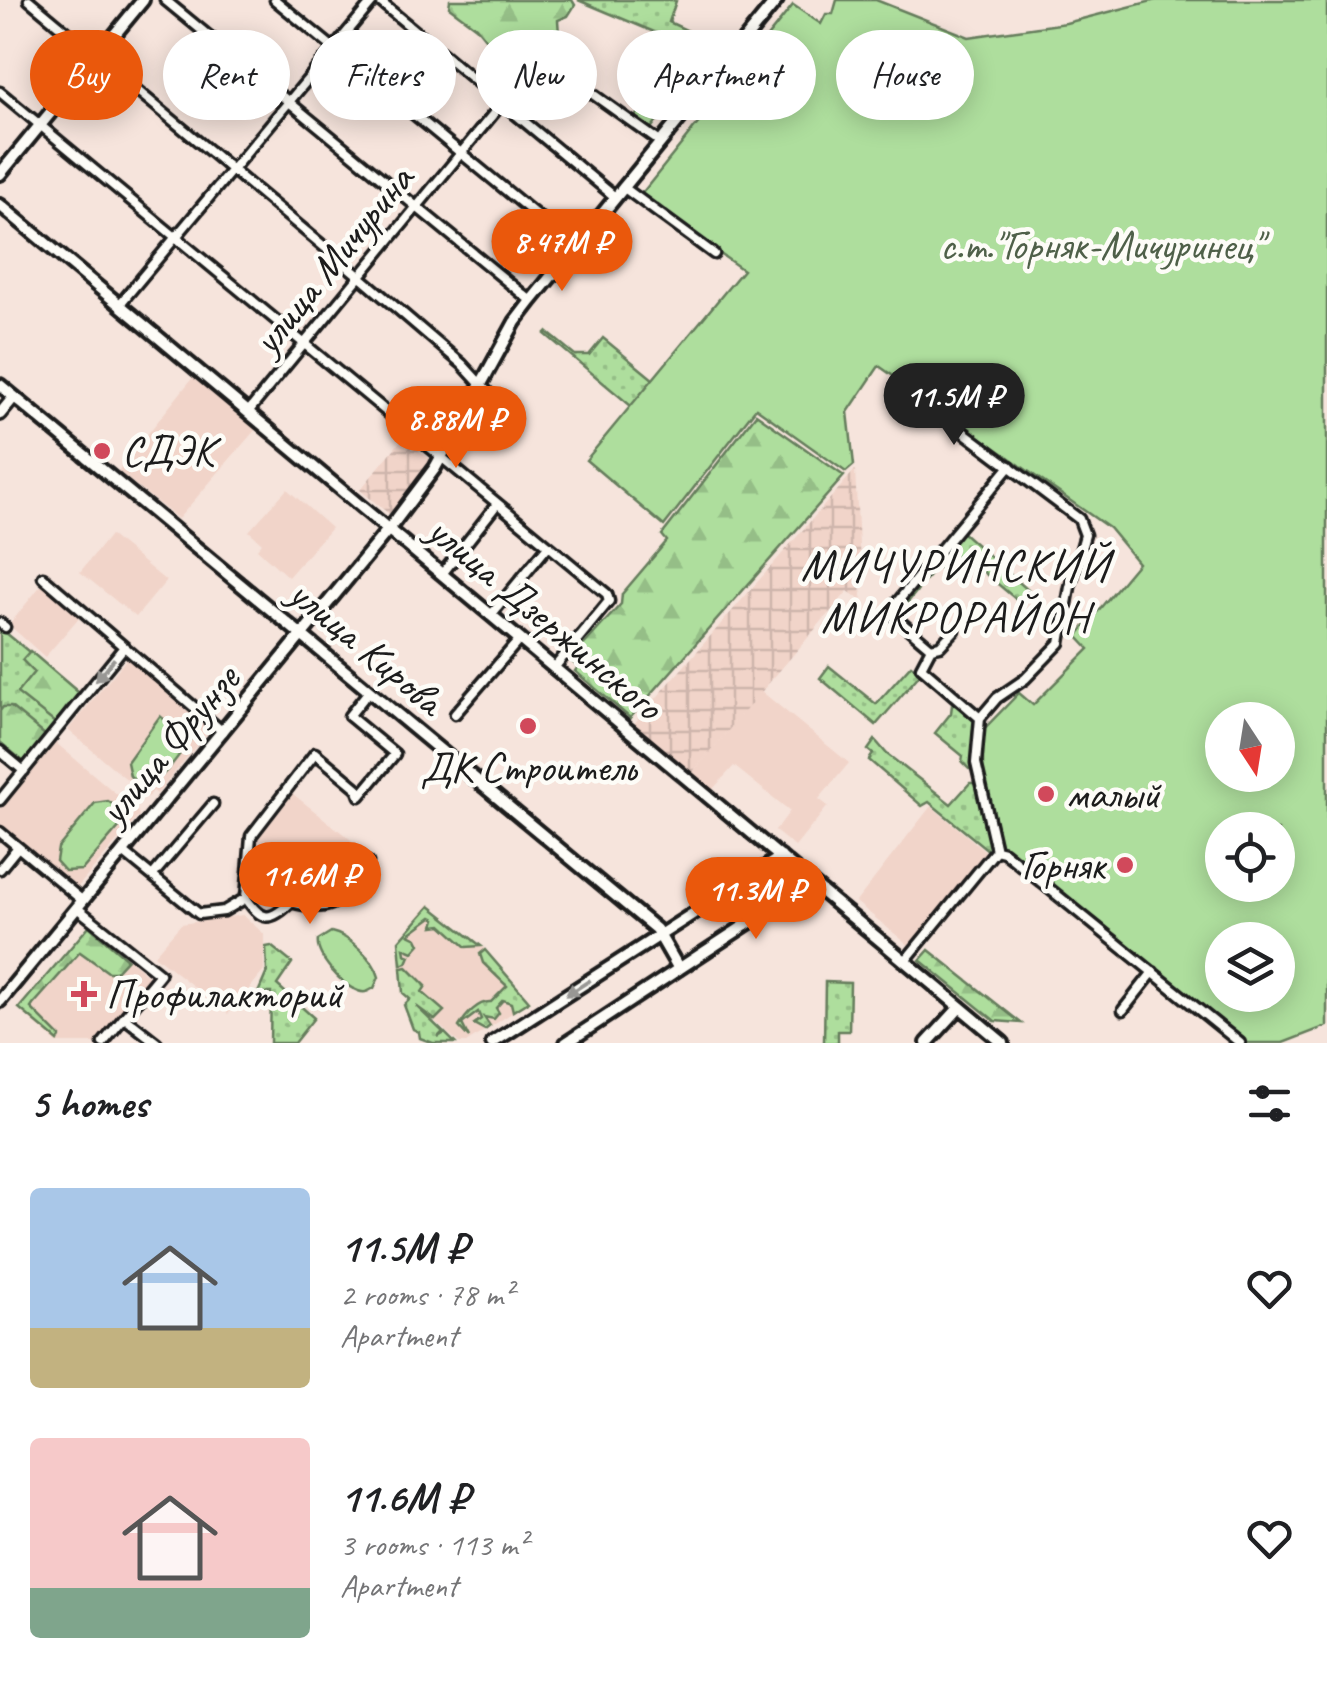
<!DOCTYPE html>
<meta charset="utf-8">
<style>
body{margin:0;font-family:Caveat,sans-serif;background:#f6f6f6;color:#202124;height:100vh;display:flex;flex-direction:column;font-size:38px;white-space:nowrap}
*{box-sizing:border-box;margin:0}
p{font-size:32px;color:#757577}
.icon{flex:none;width:55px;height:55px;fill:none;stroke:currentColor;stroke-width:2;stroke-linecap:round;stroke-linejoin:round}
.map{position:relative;height:1043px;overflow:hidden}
.drawer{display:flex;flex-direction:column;background:#fff;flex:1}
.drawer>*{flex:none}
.banner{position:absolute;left:30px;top:30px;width:1268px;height:90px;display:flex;gap:20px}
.needle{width:65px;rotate:168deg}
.tools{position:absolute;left:1205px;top:702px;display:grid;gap:20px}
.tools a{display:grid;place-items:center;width:90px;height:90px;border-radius:50%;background:#fff;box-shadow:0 5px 25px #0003;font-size:50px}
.price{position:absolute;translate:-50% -85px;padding:0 22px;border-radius:35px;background:#ea580c;color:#fff;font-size:32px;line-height:65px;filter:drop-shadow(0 2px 5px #0008)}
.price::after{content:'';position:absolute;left:50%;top:60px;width:30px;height:22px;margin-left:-15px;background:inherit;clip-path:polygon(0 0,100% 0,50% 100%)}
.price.on{background:#222;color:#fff}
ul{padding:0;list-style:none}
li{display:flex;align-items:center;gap:30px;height:250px;padding:0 30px}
li span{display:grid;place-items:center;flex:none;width:280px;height:200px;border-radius:10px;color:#555}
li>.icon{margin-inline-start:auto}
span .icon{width:120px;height:120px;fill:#fffc;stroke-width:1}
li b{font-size:42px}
h2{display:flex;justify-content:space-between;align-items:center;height:120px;padding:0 30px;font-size:42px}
.pill{padding:0 35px;border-radius:45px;background:#fff;box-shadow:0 5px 25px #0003;font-size:35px;line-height:90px}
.pill.on{background:#ea580c;color:#fff}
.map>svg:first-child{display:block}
.built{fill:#f1d4c9}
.industrial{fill:url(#industrial-grid)}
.grass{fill:url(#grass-dots);stroke:#657d5c;stroke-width:2.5}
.forest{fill:url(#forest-firs);stroke:#657d5c;stroke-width:2.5}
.garden{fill:#aede9d;stroke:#657d5c;stroke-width:2.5;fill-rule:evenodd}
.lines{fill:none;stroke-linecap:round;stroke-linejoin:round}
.street-casing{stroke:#1c1c1c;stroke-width:15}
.secondary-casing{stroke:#1c1c1c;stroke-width:18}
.street{stroke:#fdfcf7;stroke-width:8}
.secondary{stroke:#fdfcf7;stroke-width:10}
.oneway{fill:#989794}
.poi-dot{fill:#d1495b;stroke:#fdfcf7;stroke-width:4}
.labels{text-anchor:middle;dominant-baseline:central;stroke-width:9;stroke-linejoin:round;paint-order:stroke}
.park-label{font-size:42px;fill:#4f6049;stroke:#fdfcf7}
.street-label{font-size:42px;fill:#1c1c1c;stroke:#fdfcf7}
.poi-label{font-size:42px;fill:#1c1c1c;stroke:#fdfcf7;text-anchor:start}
.neighbourhood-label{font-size:45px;letter-spacing:2.5px;fill:#1c1c1c;stroke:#fdfcf7}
</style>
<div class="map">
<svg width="1327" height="1043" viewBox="0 0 1327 1043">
<defs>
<pattern id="industrial-grid" width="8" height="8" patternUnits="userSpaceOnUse" patternTransform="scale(2.5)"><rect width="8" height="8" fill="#f1d4c9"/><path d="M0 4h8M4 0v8" fill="none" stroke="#ceb5ac"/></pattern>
<pattern id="grass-dots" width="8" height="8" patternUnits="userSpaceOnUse" patternTransform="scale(2.5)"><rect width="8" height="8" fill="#aede9d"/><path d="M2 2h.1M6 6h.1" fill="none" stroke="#95be87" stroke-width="1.8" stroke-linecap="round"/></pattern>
<pattern id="forest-firs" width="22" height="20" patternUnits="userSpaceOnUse" patternTransform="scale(2.5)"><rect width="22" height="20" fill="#aede9d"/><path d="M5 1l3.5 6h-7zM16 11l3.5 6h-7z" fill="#95be87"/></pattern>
</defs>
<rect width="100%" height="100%" fill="#f6e4dc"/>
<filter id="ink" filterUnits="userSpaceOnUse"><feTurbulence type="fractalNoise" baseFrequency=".01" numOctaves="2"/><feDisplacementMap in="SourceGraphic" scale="20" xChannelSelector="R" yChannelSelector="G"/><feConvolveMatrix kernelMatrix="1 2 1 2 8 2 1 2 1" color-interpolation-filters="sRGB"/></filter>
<g filter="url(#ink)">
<path class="built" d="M194 376 256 429 178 519 118 471Z
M287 489 331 528 288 577 257 549 262 543 249 531Z
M110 535 166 581 136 617 80 572Z
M42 584H47L82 614 45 657 9 625Z
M128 657 212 727 157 794 153 791 148 797 68 730Z
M761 691 849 763 819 799 828 806 795 847 775 831 790 811 734 766 712 790 691 774Z
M56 743 138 812 139 816 76 889 0 825V809Z
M293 794 370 855 331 900 277 898 258 883 253 865 257 838Z
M931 806 989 854 911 947 856 902Z
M429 904 483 947 530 1001 466 1043H459L403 993 398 941Z
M243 915 264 934V971L228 1014 154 955 181 924Z
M89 925 152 979 96 1043H57L17 1008Z"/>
<path class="industrial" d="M404 437 433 462 389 514 360 490Z
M855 470 862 601 848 591 691 774 632 726Z"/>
<path class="grass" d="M578 0H672L676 1 669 22 716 44 649 131 634 118 686 52 685 45Z
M547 332 575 355H589L603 338 654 380 631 406 545 334Z
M962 532 1028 590 1018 601 967 558 951 577 937 566 900 612 895 609Z
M0 628 79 693 24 762 0 742Z
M911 665 921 673 876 725 820 678 829 666 876 704Z
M952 705H958L975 719 973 769H969L962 762 963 756 935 733 951 713Z
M875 740 887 754 951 804 970 783H974C983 796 987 826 992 844L989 851 929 802 922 806 869 760 873 754 868 750Z
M271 946 292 963 277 985 314 1018 294 1043H270L271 993H258L267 972 266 947Z
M485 950 529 1001 513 1011 511 1003 503 1000 496 1008 499 1013 494 1019 484 1017 490 1026 485 1030 474 1024 481 1019 478 1012 462 1024 469 1038 459 1027C466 1015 478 1001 491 1002L507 986 483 963 480 954Z
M407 967 426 986 422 992 444 1011 435 1020 416 1006 443 1032 438 1037 445 1033 455 1043H433L420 1038 419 1032 413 1029 404 1005 410 999 403 993 401 968Z
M825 982 850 983 849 1031H838V1043H824Z"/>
<path class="forest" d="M450 0H572L575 5 568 16 558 20 559 34 545 47 510 50 499 42 489 43 476 27 449 7Z
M756 414 844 476 630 718 575 671 578 667 570 660 621 604 622 594 667 541 662 535Z
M30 651 79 693 55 723 17 693 34 672 22 660Z
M3 707H11L45 735 24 762 0 742V711Z
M430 906 481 946 466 947 442 925 434 926 436 919 432 917 409 934 417 938 420 944 413 952 404 948 405 954 410 956 407 963 401 965 399 941Z
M89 926 127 959 115 972H108L80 952 33 1005 31 1008 60 1037 58 1041 19 1008Z
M929 950 1021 1023 995 1021 920 960Z"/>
<path class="garden" d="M837 0H876L969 37 1066 23 1156 0H1327V1026L1283 1043H1244L1005 847H998L983 778V730L1019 693 1033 705 1089 649 1077 636 1138 563 1109 528 879 366 848 412 854 465 846 472 756 408 664 526 586 460 743 270 639 197 793 5 821 24 826 14H833ZM1222 720H1278V775H1222ZM1222 830H1278V885H1222ZM1222 940H1278V995H1222Z
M160 716 190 740C175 759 156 798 130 776L127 762Z
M108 801 119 809 120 826 82 870 65 871 56 861 58 848 95 803Z
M331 932C348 935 375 960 379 977L374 988C368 991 366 994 358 991 343 986 315 956 318 940Z"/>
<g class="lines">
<g class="street-casing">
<path id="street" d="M29 0 358 275 462 364 494 399
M165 0 531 301
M275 0 575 247
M378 0 615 197
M0 92 607 594 609 601 554 668
M623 187 714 254
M119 305 374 0
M921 400 1079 519 1085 535 1070 587 1060 643 1025 679 997 698 980 718 976 763 996 850
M248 412 536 62 545 60 660 142
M442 574 497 504
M43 577 223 732
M491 615 548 546
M0 623 5 627
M931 648 940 646 955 630
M455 714 520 639
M980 718 921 667 931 648 889 612 1010 466
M0 751 24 771
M0 800 124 647
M0 832 83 901
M123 852 199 914 224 911 246 898 251 836 315 753 357 788 360 796 395 754 349 716 369 691
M0 869 18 847
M153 875 213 804
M246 898C262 922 270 922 291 902 340 916 339 898 368 862
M77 908 160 974 103 1043
M905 961 996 850 1004 852 1240 1043
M1123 1010 1153 972
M125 1018 157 1043"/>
</g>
<g class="secondary-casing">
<path id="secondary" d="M0 174 143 0
M0 205 1003 1043
M0 385 656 929 679 969
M0 414 14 397
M0 1001 392 525 435 468 515 322 531 301 777 0
M492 1043 781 857
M566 1043 811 882
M927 1043 960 1007"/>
</g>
<use href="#street" class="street"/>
<use href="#secondary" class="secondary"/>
</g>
<defs><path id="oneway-solid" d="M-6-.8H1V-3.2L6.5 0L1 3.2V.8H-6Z" transform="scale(2.5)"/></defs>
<g class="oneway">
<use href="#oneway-solid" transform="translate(105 670) rotate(129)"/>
<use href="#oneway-solid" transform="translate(578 988) rotate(147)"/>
</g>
</g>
<g class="poi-dot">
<circle cx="102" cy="451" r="10"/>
<circle cx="528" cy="726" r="10"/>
<circle cx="1046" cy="794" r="10"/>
<circle cx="1125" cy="865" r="10"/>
<path d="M79 979h10v10h10v10h-10v10h-10v-10h-10v-10h10z"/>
</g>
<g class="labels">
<g class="park-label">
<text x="1101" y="245">с.т."Горняк-Мичуринец"</text>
</g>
<g class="street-label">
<text transform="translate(333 260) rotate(-51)">улица Мичурина</text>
<text transform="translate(545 618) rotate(40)">улица Дзержинского</text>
<text transform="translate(366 647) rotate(40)">улица Кирова</text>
<text transform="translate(169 745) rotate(-50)">улица Фрунзе</text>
</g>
<g class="poi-label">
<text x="122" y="451">СДЭК</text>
<text x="528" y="767" text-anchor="middle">ДК Строитель</text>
<text x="1066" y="794">малый</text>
<text x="1105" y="865" text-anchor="end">Горняк</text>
<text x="106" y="994">Профилакторий</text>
</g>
<g class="neighbourhood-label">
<text x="956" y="565">МИЧУРИНСКИЙ<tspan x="956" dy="52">МИКРОРАЙОН</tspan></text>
</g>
</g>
</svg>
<div class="tools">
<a><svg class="needle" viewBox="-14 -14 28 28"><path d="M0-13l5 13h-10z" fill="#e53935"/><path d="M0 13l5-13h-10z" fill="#757577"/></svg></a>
<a><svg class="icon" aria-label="locate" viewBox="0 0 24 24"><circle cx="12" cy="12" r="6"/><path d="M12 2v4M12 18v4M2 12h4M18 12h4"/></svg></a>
<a><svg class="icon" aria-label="layers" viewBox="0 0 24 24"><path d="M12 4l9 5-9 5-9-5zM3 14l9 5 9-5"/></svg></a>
</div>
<b class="price" style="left:562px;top:294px">8.47M ₽</b>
<b class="price on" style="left:954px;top:448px">11.5M ₽</b>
<b class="price" style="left:456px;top:471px">8.88M ₽</b>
<b class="price" style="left:310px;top:927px">11.6M ₽</b>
<b class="price" style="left:756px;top:942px">11.3M ₽</b>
<div class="banner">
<a class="pill on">Buy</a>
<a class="pill">Rent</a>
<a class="pill">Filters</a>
<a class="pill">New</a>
<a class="pill">Apartment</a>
<a class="pill">House</a>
</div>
</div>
<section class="drawer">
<h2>5 homes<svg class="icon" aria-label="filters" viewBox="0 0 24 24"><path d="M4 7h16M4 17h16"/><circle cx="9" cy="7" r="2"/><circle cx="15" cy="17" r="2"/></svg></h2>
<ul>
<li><span style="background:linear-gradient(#a9c7e8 70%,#c2b280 0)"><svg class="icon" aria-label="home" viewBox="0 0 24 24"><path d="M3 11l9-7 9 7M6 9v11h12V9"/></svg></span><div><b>11.5M ₽</b><p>2 rooms · 78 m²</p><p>Apartment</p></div><svg class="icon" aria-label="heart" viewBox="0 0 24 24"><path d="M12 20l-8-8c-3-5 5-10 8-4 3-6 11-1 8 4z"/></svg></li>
<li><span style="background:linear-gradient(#f6c9c9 75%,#7fa58c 0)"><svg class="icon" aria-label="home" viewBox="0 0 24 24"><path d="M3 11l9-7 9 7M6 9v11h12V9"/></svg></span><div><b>11.6M ₽</b><p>3 rooms · 113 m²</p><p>Apartment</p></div><svg class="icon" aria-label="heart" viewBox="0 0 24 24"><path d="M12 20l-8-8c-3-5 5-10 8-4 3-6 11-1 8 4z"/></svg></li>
</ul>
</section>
